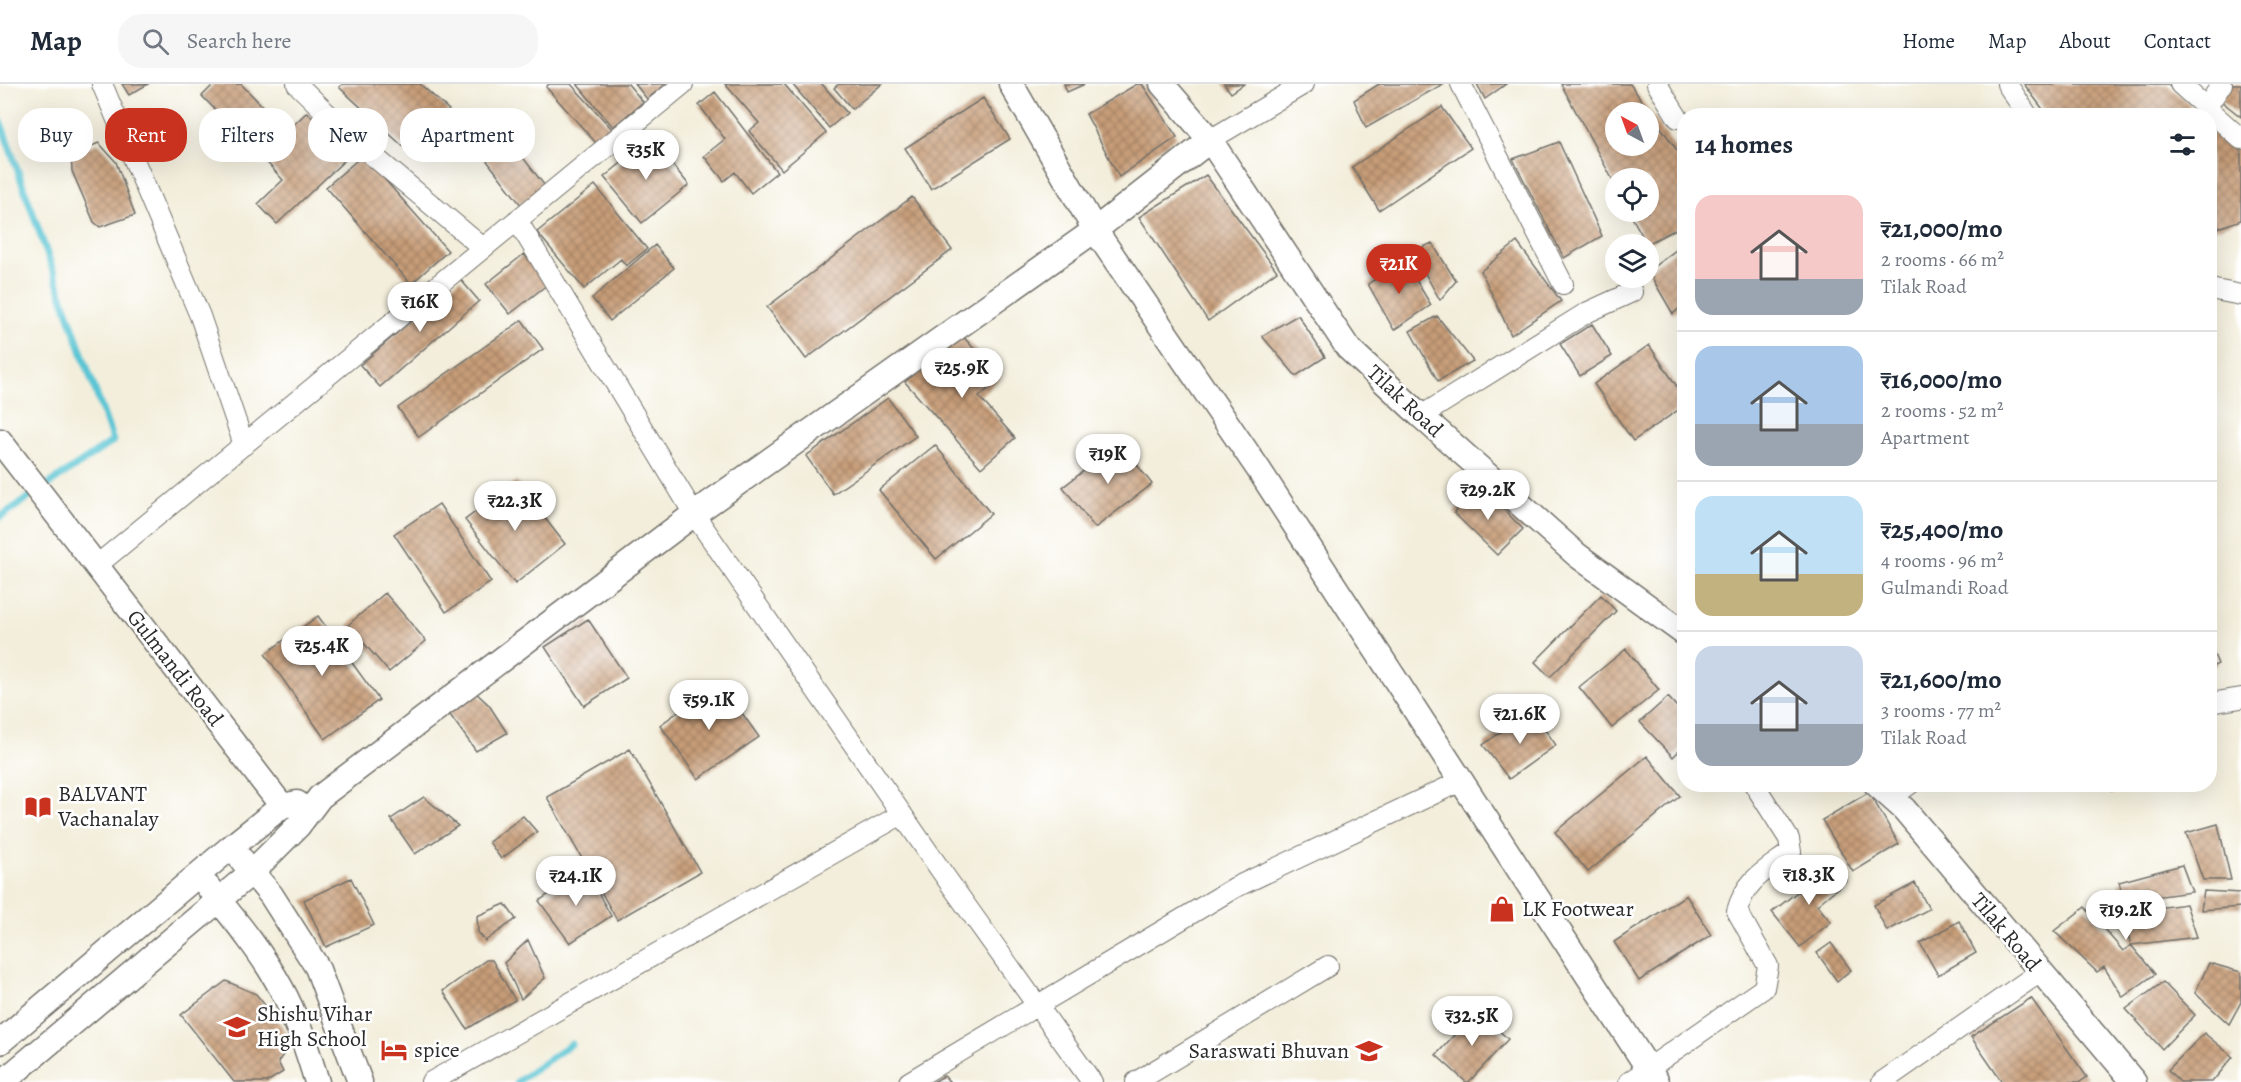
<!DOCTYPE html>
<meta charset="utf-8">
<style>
body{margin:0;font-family:Alegreya,serif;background:#f6f6f7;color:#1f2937;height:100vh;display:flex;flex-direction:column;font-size:22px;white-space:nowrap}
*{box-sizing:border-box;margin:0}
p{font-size:20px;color:#747a83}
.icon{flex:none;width:33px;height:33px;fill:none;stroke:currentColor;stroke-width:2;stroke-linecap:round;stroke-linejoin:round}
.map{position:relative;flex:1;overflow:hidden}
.sheet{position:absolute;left:1677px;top:24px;width:540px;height:684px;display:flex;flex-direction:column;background:#fff;border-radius:24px;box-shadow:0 6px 24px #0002}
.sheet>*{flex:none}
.top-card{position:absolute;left:18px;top:24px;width:570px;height:54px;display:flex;gap:12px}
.needle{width:39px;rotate:319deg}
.tools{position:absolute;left:1605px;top:18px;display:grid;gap:12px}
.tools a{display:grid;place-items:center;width:54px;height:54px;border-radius:50%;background:#fff;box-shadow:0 6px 24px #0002;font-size:30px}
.price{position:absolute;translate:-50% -51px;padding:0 14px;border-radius:21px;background:#fff;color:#222;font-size:20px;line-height:39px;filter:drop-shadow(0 2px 3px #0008)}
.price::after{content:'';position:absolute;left:50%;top:36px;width:18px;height:14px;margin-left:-9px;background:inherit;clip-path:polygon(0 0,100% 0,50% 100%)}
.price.active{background:#c8321e;color:#fff}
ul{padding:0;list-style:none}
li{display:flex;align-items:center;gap:18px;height:150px;padding:0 18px}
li+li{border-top:2px solid #e0e1e3}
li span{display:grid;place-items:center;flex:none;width:168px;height:120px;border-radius:18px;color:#555}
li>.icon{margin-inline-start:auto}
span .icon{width:72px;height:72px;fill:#fffc;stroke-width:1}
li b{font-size:26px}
h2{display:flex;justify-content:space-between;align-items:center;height:72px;padding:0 18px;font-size:26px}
.chip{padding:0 21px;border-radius:24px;background:#fff;box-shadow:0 6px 24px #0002;font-size:21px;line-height:54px}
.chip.active{background:#c8321e;color:#fff}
header{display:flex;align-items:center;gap:36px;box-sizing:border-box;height:84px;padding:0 30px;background:#fff;border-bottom:2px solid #e0e1e3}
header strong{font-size:28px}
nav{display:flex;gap:33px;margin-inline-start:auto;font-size:21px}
.search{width:420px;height:54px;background:#f6f6f7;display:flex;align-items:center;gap:15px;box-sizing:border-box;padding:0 21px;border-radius:24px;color:#747a83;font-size:22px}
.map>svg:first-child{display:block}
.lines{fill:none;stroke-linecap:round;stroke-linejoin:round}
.stream{stroke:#5ac5d4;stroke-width:7}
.building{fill:url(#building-cross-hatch);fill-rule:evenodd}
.minor-casing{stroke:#716f69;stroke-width:22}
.tertiary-casing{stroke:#716f69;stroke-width:27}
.minor{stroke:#fff;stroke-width:20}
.tertiary{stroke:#fff;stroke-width:24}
.labels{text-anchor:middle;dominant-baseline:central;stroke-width:5;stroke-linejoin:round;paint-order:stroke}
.street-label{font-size:22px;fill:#2b2b2b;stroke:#fff}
.poi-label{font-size:22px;fill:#2b2b2b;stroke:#fff;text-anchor:start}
</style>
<header>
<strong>Map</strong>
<div class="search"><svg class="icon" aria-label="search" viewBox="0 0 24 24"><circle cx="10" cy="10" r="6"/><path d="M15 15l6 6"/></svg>Search here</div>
<nav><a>Home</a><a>Map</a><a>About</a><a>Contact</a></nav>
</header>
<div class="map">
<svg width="2241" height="998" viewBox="0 0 2241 998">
<defs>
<pattern id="building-cross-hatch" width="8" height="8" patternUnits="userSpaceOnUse" patternTransform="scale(1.5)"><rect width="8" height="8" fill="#c79d78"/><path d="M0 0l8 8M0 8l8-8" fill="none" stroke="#a28063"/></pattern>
</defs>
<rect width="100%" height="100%" fill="#fff"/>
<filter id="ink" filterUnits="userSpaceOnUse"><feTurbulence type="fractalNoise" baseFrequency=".0167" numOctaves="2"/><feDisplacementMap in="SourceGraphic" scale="12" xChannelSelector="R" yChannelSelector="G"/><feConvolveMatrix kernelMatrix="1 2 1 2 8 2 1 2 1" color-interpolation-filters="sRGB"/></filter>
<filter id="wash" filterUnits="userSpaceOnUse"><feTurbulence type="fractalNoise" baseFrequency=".008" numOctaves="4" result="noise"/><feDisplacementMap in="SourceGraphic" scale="24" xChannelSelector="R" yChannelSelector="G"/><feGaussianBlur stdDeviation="1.35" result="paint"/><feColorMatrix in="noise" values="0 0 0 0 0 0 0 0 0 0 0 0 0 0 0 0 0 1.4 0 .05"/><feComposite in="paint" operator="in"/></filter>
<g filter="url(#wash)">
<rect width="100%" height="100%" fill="#f3eedb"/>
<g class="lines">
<path class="stream" d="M0 36 113 357 0 433
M517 998 571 960"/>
</g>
<g id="blocks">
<path class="building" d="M122 0H148L129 11Z
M214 0H241L281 41 255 67 202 12Z
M343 0H420L449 26 409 68 339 3Z
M549 0H571L612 45 596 59 546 3Z
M577 0H628L643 18 613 43Z
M635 0H666L647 15Z
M725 0H784L826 49 782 86 749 47 759 39Z
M792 0H822L847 29 829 44Z
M839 0H882L852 25 834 4Z
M1064 0H1085L1067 8Z
M1137 0H1142L1177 53 1119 93 1086 30Z
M1224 0H1244L1231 9Z
M1379 0H1443L1366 44 1354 16Z
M1477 0H1506L1485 15Z
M1561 0H1630L1684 76V141L1647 160 1629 128H1648V94H1616V102ZM1616 28H1648V62H1616Z
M2024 0H2167L2201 32H2048Z
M2230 0H2241V33L2220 16Z
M715 8 777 88 751 109 735 88 724 97 704 72 725 55 699 21Z
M983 14 1010 55 931 105 905 64Z
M1442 23 1471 64 1379 126 1352 83Z
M307 28 349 72 277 140 258 120 283 96 261 72Z
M2210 39 2241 68V136L2210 147Z
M498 41 545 102 521 121 474 60Z
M651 55 689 101 642 139 604 93Z
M1559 58 1602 152 1564 174 1513 75Z
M99 59 116 78 135 131 100 143 94 138 72 87 71 70Z
M363 71 448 167 411 200 326 103Z
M1206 91 1277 187 1208 237 1139 133Z
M595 101 647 165 626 182 621 175 584 205 537 148Z
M912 113 952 166 806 275 767 223Z
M1517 158 1561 217 1511 251 1481 187Z
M1432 159 1456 197 1440 216 1413 168Z
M1684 160V220L1673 230 1648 187Z
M655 161 674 184 610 237 592 214Z
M524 170 548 200 510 230 486 200Z
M1404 176 1431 221 1394 246 1368 200Z
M460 195 479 217 380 303 360 281Z
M1298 231 1325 273 1296 292 1262 252Z
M1437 232 1473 277 1438 297 1410 247Z
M522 236 543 265 419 353 398 324Z
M1592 240 1612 272 1580 292 1560 260Z
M960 249 1000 294 979 313 1015 354 981 384 905 298Z
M1649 261 1684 313V322L1633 357 1594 300Z
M888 314 916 352 833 410 806 372Z
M1120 359 1152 400 1095 444 1063 403Z
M935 361 991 430 936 475 879 406Z
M516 397 565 460 515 500 465 436Z
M1480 402 1523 445 1497 471 1454 429Z
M439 420 491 498 446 528 394 450Z
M385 509 426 557 389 588 348 541Z
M1601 511 1616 527 1550 593 1535 578Z
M318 532 379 616 325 655 265 570Z
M588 535 627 594 584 622 545 563Z
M2210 561 2218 580 2210 584Z
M1626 565 1659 606 1612 644 1579 603Z
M720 598 759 653 698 695 660 641Z
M474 607 489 621 507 649 476 667 445 624Z
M1668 613 1684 631V662L1673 673 1640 638Z
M1531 626 1556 661 1509 695 1483 661Z
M630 665 700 788 617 836 547 713Z
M1647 672 1680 712 1588 788 1555 748Z
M2110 700H2134V702L2111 706Z
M1869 708 1899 760 1853 788 1822 736Z
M424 713 458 742 415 770 391 735Z
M523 732 537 748 501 775 489 758Z
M2218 740 2231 796H2203L2186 749Z
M1834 779 1847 796 1817 821 1831 838 1800 863 1772 828Z
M2182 781 2192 808 2124 817 2119 798Z
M580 789 584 791 596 805 611 832 570 859 539 817Z
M351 794 374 841 326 863 304 816Z
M1915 799 1929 825 1887 847 1874 821Z
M2204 807 2241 809V823L2201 826Z
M1686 811 1711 851 1639 897 1614 858Z
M505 820 516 835 485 857 478 848 477 832Z
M2186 820 2197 853 2131 861 2155 890 2123 913 2104 883 2097 888 2054 847 2085 823 2123 867 2131 861 2120 829Z
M1959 837 1976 869 1938 891 1920 859Z
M528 856 545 894 521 915 504 879Z
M1831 859 1851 886 1837 897 1817 869Z
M486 876H492L515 916 467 945 443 907Z
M2209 879 2241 888V918L2229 940 2195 909Z
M226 897 256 910 293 956 278 978 283 988 267 998H234L181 931Z
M2163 898 2195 931 2162 965 2126 925Z
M2031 914 2087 993 2080 998H2002L1971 953Z
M1477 926 1508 955 1469 998H1466L1436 971Z
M2204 949 2233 973 2212 998H2180L2168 986Z
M944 992 950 998H933Z"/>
</g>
</g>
<g filter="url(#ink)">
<use href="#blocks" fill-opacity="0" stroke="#716f69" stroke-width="1.5"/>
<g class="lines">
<g class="minor-casing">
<path id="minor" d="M102 0 200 232 244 361
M297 0 353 55 483 164
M1461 0 1563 200
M1657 0 1678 34
M2007 0 2028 32
M2180 0 2241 55
M2206 24 2222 0
M1210 56 1304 0
M517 136 694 430 944 791 1092 998
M2210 205 2241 211
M1421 332 1586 229 1632 208
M96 482 683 0
M2210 619 2241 614
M1891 714 1910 700
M431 998 902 730
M909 998 1234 804 1461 697
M1136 998 1328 882
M1629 998 1764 904 1768 882 1737 827C1746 795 1765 787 1791 768L1789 755 1754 700
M1882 998 2040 888"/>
</g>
<g class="tertiary-casing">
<path id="tertiary" d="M1011 0 1095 146 1259 386 1657 998
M1162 0 1210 56 1348 264 1421 332 1577 471 1684 549
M0 357 282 722
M1876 700 1904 725 2134 998
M242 776 271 811 317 883 360 998
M208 803C234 835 261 867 281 904 297 933 307 966 317 998
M0 958 231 763 282 722 297 719
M3 998 252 788 298 742 320 713 694 430 1095 146 1210 56"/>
</g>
<use href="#minor" class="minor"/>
<use href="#tertiary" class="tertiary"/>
</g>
</g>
<defs>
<g id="library-bare" transform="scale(2.07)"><path d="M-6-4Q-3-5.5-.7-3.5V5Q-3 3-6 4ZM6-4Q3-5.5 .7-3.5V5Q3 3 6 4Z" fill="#c8321e" stroke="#fff" stroke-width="2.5" paint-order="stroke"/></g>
<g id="shop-bare" transform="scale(2.07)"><path d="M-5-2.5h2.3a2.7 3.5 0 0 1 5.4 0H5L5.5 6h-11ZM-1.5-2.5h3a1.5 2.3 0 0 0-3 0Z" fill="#c8321e" stroke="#fff" stroke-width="2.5" paint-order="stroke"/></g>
<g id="school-bare" transform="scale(2.07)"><path d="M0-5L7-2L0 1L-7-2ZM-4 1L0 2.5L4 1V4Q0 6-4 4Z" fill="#c8321e" stroke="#fff" stroke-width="2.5" paint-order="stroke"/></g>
<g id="hotel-bare" transform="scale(2.07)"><path d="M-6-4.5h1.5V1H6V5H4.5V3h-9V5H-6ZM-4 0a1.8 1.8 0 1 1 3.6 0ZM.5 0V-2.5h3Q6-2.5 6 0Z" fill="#c8321e" stroke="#fff" stroke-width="2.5" paint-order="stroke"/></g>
</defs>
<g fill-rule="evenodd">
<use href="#library-bare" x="38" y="723"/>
<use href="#shop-bare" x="1502" y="825"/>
<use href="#school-bare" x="237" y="943"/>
<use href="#hotel-bare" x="394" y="966"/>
<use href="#school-bare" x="1369" y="967"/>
</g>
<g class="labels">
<g class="street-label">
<text transform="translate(1405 317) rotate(43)">Tilak Road</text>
<text transform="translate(175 584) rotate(52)">Gulmandi Road</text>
<text transform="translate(2006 848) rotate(50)">Tilak Road</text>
</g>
<g class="poi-label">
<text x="58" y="710">BALVANT<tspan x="58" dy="25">Vachanalay</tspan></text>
<text x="1522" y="825">LK Footwear</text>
<text x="257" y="930">Shishu Vihar<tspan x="257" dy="25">High School</tspan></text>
<text x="414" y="966">spice</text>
<text x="1349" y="967" text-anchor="end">Saraswati Bhuvan</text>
</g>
</g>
</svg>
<div class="tools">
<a><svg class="needle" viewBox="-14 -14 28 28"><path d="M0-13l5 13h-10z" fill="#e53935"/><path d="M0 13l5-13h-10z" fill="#747a83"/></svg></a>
<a><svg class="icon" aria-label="locate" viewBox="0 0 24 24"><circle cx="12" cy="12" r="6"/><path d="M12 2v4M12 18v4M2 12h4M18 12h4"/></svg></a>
<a><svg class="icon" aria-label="layers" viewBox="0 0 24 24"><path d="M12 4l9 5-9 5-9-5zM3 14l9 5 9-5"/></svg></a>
</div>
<b class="price" style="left:646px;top:97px">₹35K</b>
<b class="price active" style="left:1399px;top:211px">₹21K</b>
<b class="price" style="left:420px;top:249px">₹16K</b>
<b class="price" style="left:962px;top:315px">₹25.9K</b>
<b class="price" style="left:1108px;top:401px">₹19K</b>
<b class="price" style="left:1488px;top:437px">₹29.2K</b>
<b class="price" style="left:515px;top:448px">₹22.3K</b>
<b class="price" style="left:322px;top:593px">₹25.4K</b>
<b class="price" style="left:709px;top:647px">₹59.1K</b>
<b class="price" style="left:1520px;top:661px">₹21.6K</b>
<b class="price" style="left:1809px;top:822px">₹18.3K</b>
<b class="price" style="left:576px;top:823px">₹24.1K</b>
<b class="price" style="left:2126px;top:857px">₹19.2K</b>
<b class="price" style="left:1472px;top:963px">₹32.5K</b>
<div class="top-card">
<a class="chip">Buy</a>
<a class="chip active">Rent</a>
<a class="chip">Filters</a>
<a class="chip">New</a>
<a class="chip">Apartment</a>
</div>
<section class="sheet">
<h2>14 homes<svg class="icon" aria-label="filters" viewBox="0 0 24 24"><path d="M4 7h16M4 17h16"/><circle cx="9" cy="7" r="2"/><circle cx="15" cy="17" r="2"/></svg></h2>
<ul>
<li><span style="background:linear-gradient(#f6c9c9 70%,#9aa5b1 0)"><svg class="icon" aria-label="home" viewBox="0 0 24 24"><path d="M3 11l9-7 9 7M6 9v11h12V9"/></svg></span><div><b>₹21,000/mo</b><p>2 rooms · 66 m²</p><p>Tilak Road</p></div></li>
<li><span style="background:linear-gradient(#a9c7e8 65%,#9aa5b1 0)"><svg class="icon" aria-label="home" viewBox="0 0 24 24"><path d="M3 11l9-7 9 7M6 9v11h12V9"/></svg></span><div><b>₹16,000/mo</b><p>2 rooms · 52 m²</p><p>Apartment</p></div></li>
<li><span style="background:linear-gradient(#bfe0f5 65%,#c2b280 0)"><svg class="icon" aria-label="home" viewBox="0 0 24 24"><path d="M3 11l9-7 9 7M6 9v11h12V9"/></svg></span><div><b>₹25,400/mo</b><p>4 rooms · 96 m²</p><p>Gulmandi Road</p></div></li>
<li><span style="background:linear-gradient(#c9d6e8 65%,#9aa5b1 0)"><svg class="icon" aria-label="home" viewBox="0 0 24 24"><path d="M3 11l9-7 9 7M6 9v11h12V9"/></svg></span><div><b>₹21,600/mo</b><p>3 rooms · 77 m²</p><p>Tilak Road</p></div></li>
</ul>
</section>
</div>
